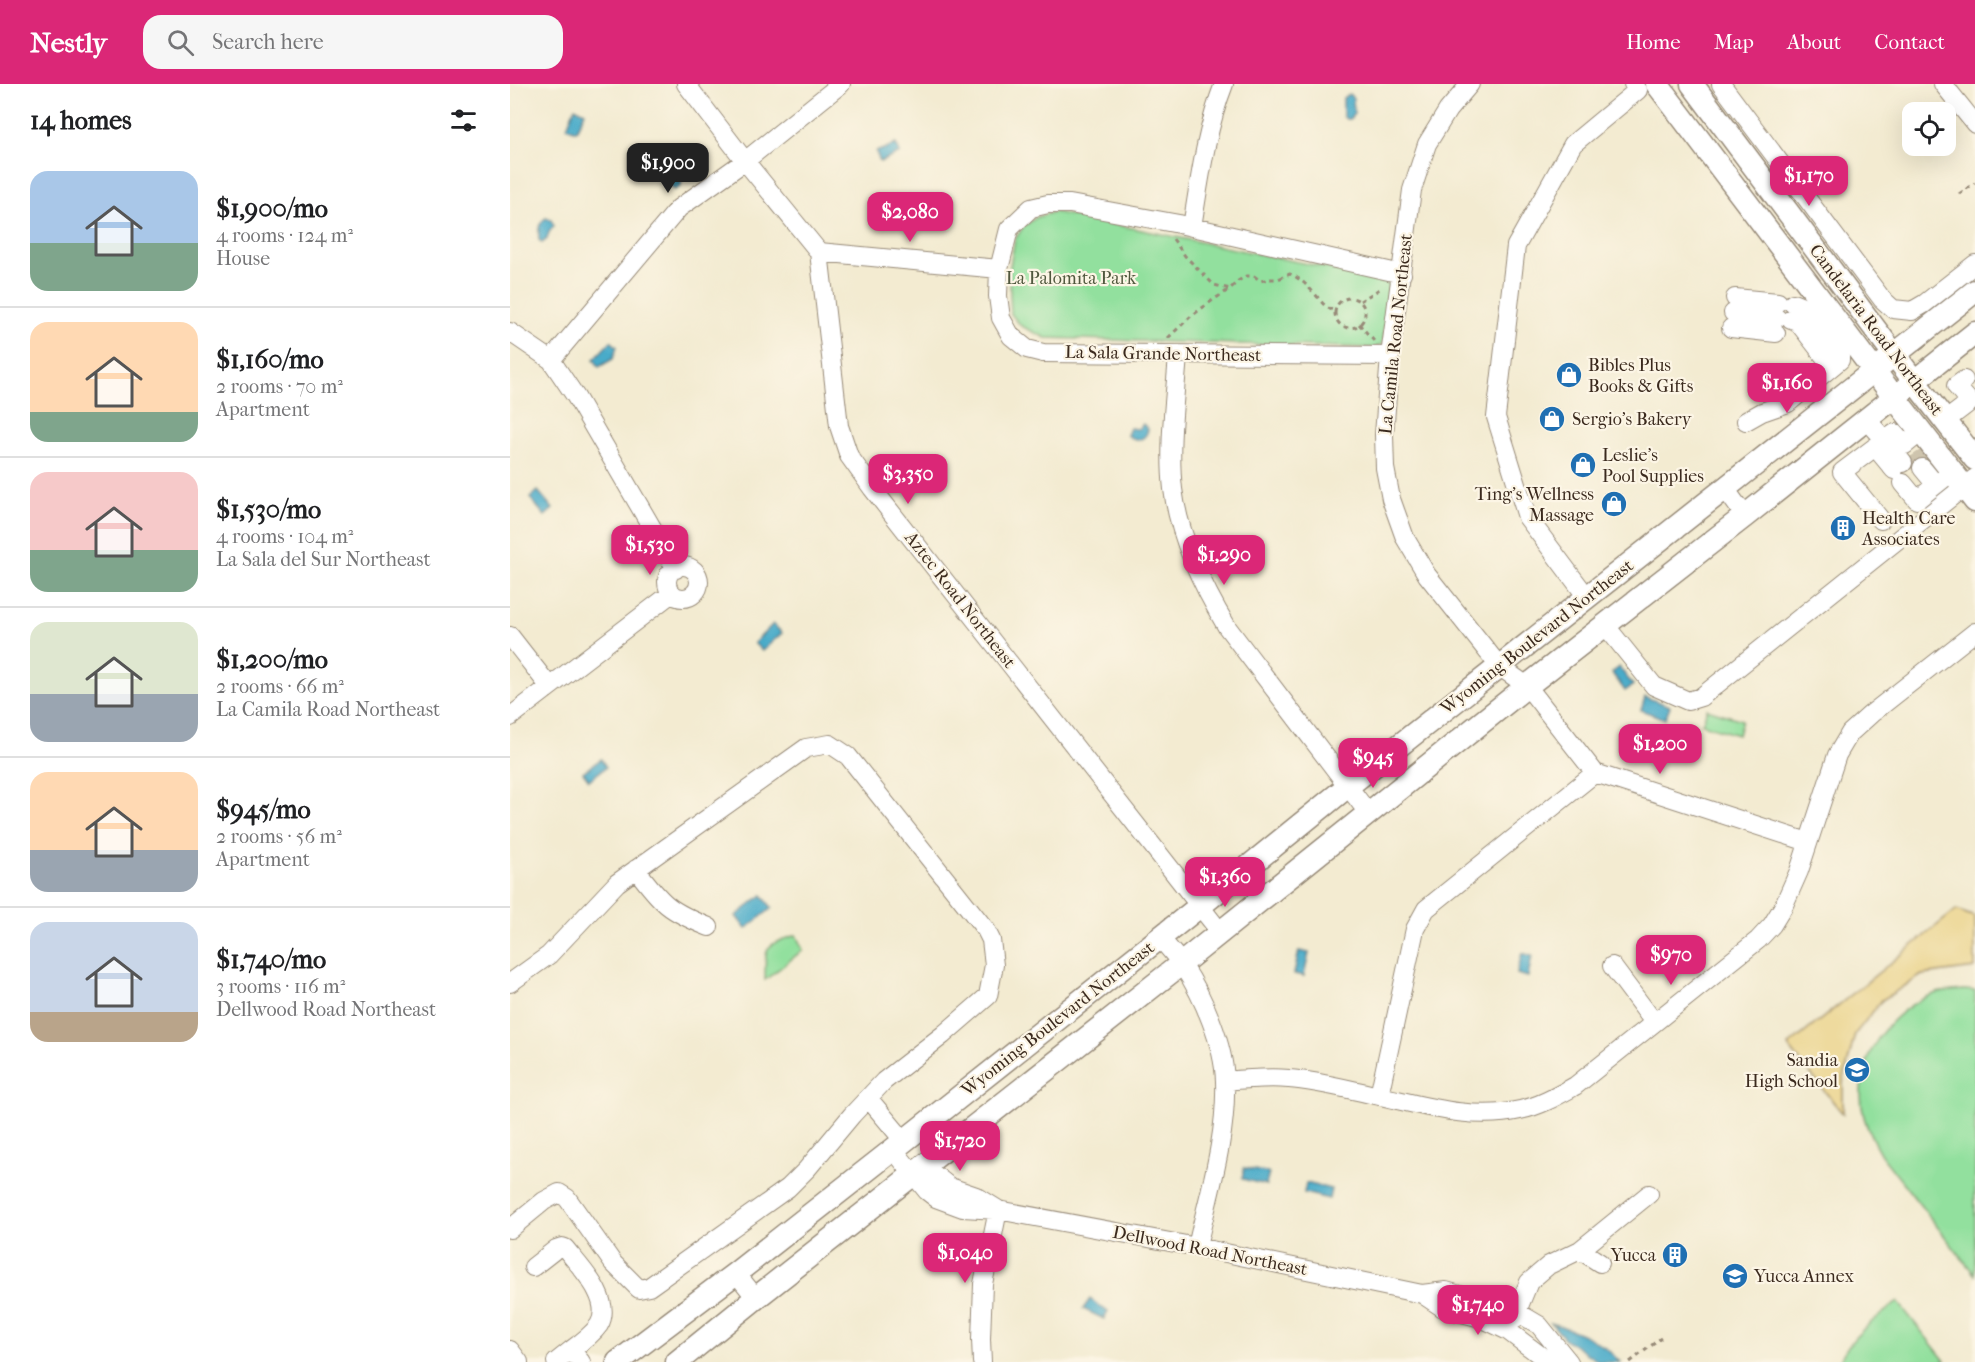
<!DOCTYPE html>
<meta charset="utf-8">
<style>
body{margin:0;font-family:"IM FELL French Canon",serif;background:#f6f6f6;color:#202124;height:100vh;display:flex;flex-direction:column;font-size:22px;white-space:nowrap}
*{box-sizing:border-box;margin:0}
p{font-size:20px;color:#757577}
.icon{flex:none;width:33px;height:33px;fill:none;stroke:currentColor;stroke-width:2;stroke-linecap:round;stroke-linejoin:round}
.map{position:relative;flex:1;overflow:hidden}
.drawer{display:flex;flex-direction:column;background:#fff;width:510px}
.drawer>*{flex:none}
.tools{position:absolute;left:1392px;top:18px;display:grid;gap:12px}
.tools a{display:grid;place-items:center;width:54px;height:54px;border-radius:12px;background:#fff;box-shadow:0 6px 24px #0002;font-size:30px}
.price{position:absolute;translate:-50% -51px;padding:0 14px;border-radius:12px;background:#db2777;color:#fff;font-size:20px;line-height:39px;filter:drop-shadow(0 2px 3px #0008)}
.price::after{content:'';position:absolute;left:50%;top:36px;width:18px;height:14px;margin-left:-9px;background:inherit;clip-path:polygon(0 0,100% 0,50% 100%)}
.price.on{background:#222;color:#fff}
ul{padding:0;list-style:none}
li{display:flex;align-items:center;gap:18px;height:150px;padding:0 30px}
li+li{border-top:2px solid #e0e0e0}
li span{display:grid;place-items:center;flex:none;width:168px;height:120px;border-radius:18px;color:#555}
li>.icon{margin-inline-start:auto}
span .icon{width:72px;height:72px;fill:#fffc;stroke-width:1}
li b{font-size:26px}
h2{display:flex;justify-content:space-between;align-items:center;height:72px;padding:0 30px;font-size:26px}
header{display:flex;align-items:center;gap:36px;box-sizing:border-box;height:84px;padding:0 30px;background:#db2777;color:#fff}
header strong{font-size:28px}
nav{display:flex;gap:33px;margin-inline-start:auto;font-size:21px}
.search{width:420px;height:54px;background:#f6f6f6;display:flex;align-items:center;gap:15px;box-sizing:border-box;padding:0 21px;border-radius:18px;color:#757577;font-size:22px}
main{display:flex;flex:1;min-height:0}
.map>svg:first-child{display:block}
.green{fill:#92e09e;stroke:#66855e;stroke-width:1.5}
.sand{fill:#eeda9e;stroke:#94825e;stroke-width:1.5}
.water{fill:#4aabc9;stroke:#426a74;stroke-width:1.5}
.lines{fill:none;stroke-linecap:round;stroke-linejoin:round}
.minor-tunnel{stroke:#cec4ad;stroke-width:18;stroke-dasharray:18 9;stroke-linecap:butt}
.minor-casing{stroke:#978a78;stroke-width:20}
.major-casing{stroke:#978a78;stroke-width:25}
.path{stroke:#978a78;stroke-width:3;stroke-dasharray:4.5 4.5;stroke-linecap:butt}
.minor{stroke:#fff;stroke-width:18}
.major{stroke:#fff;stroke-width:22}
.labels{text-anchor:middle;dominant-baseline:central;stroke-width:4.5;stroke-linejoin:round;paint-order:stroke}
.park-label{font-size:18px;fill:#51583e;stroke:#fcf5e5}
.street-label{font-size:18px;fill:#3b2a1e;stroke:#fcf5e5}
.poi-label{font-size:18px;fill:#3b2a1e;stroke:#fcf5e5;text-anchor:start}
</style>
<header>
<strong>Nestly</strong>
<div class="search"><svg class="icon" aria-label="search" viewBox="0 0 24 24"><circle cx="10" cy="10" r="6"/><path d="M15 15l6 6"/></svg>Search here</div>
<nav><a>Home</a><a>Map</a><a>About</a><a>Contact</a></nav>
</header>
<main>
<section class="drawer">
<h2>14 homes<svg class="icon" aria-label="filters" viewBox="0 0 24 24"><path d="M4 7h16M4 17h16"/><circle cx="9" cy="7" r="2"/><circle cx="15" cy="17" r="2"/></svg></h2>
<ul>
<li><span style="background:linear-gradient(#a9c7e8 60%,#7fa58c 0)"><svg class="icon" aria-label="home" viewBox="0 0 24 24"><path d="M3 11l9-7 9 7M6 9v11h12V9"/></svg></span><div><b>$1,900/mo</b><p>4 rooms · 124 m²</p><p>House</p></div></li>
<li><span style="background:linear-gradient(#ffd9b3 75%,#7fa58c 0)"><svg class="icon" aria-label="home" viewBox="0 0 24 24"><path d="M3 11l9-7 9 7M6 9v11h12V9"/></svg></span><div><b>$1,160/mo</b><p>2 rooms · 70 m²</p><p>Apartment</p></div></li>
<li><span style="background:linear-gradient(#f6c9c9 65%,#7fa58c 0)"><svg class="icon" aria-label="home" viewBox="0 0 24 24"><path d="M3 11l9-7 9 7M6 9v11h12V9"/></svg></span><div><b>$1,530/mo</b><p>4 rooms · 104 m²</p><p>La Sala del Sur Northeast</p></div></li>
<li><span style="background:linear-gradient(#dfe7d0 60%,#9aa5b1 0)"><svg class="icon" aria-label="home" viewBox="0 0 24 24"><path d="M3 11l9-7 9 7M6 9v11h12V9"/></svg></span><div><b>$1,200/mo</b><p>2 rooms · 66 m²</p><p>La Camila Road Northeast</p></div></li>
<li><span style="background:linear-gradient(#ffd9b3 65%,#9aa5b1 0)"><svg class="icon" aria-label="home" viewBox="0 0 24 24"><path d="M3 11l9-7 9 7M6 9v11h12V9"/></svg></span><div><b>$945/mo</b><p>2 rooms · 56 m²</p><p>Apartment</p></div></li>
<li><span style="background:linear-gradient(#c9d6e8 75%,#b9a48a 0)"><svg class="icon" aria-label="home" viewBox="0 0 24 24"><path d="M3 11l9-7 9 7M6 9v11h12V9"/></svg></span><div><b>$1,740/mo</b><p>3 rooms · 116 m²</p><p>Dellwood Road Northeast</p></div></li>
</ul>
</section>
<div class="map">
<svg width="1465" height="1278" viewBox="0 0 1465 1278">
<rect width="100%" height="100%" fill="#fcf5e5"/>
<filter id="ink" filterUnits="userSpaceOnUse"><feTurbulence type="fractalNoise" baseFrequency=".0167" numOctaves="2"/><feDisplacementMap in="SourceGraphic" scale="12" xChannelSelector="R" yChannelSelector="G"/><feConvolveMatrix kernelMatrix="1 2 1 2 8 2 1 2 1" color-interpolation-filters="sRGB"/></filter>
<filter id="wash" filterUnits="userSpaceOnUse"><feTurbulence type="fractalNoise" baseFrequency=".008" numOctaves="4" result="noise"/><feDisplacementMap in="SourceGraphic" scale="24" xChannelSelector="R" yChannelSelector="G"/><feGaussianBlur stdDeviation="1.35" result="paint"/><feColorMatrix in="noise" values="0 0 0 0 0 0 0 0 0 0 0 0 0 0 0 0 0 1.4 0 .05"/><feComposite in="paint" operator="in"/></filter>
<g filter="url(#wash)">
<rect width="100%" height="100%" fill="#f3ebd1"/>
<path class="green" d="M544 128 871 195 879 199 873 260 865 264 536 254 511 242 501 230 499 187 505 155 514 142 527 133Z
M1197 625 1232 636 1228 651 1192 640Z
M286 851 293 866 255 896C256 862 252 862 286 851Z
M1455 906 1465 907V1191L1371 1071C1364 1059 1358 1047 1354 1033 1340 980 1377 925 1427 909 1436 907 1446 907 1455 906Z
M1388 1218 1436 1278H1329C1340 1252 1366 1234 1388 1218Z"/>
<path class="sand" d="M1446 826 1465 833V884L1412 891 1372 916 1345 950 1333 998V1030L1278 962Z"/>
<path class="water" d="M839 10 843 14 844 29 840 35H836L833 32V14Z
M65 23 75 28 66 47 57 43Z
M386 60 390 69 370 78 366 68Z
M150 86 157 89 168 88 172 93 171 102 165 106 155 96 147 93 146 89Z
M36 134 41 136 44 142 39 148 37 155 32 159 29 156C28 147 28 139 36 134Z
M101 257 107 263 103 275 89 283 84 275Z
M633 340 638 345C637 352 632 356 625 356L617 351 620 344 628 345Z
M28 407 43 425 35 432 20 414Z
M263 540 272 549 252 567 244 559Z
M1109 583 1123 601 1115 607 1102 589Z
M1135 613 1160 622 1155 635 1131 626Z
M91 675 96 683 79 696 73 688Z
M252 811 262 824 236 845 226 832Z
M789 867 799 869 794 892 784 890Z
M1012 869 1022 872 1018 893 1007 890Z
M734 1084 759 1089 756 1101 732 1095Z
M796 1099 821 1105 819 1115 794 1109Z
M580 1215 598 1228 594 1235 573 1225Z
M1041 1239C1070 1248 1090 1256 1110 1278H1089L1055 1255Z"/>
</g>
<g filter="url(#ink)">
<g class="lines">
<path class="minor-tunnel" d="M1403 371 1412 384"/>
<g class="minor-casing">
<path id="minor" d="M176 0 235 77 309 168 329 342 339 372 362 404 711 849
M960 0 938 26 917 60 902 106 880 272 874 351 875 384 881 415 895 454 917 491 989 582 1017 602 1085 689 1298 758
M1211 0 1372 215 1383 225 1402 227 1414 220 1465 180
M1433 0 1465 40
M682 143C690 94 696 46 714 0
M309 168 489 185
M1225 214 1268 218
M1223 229 1267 234
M1281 235 1287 237 1321 281
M1221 244 1266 249
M0 248 41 276 66 313 166 485
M668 271C665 315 658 361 663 405 669 452 693 503 717 543L859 730
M880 272 533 269 517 265 501 252 491 234 488 212 489 185 499 145 521 124 538 120H560L669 140 892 190
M41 276 169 124 235 77 331 0
M1356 335 1375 356 1385 349 1395 361 1411 348
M1236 337 1252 328 1278 319 1330 276V272L1293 223 1283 219
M1435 337 1460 318 1446 302 1454 296
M1365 363 1332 388 1371 436
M1412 384 1426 401
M1384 386 1365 363 1375 356 1393 379
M1393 399 1407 416 1442 388
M1216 406 1235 432
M157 498a16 16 0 1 1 32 0a16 16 0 1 1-32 0Z
M1077 513 1017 433 986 333 1006 162 1063 60 1128 6 1123 0
M1095 541 1144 602 1178 617 1191 613 1465 394
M0 552 39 602
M0 633 162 509
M126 785C152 820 159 827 199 843
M650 854C658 863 666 872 673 882 693 912 714 961 715 997 717 1053 699 1109 687 1163
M1102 882 1144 938
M0 899 39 871 107 799 296 664 320 660 338 672 476 846 481 856 484 881 478 912 433 951 374 997 342 1031 297 1085 278 1104 139 1203 129 1205 103 1179 57 1114 49 1109 34 1117 0 1145
M715 997C736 995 758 993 779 995 809 997 840 1006 870 1012 915 1022 963 1037 1010 1026 1030 1022 1047 1012 1065 1002L1248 856 1262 841 1273 823 1289 787 1327 671 1340 649 1361 630 1465 548
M869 1012 905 845 916 825 1085 689
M358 1014 394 1057
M383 1065 417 1107 426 1114 453 1124 488 1126 687 1163 912 1210 936 1207 1007 1228 1029 1241 1059 1278
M402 1091H425L440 1103 466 1112 487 1125
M1070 1166 1139 1110
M23 1183 46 1165 52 1163 55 1164C70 1183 104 1216 89 1241 82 1251 71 1259 61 1266
M226 1189 246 1214
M912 1210 933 1224 971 1234 998 1247 1039 1278
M1003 1237 1019 1198 1039 1181 1070 1166 1090 1179
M0 1266 9 1278
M46 1278 61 1266 71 1278
M472 1278 471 1255 473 1200 488 1126"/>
</g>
<g class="major-casing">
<path id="major" d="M1147 0 1384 313 1465 417
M1182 0 1404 297 1465 375
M108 1278 226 1189 394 1057 690 822 838 702 1465 207
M167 1278 246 1214 671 880 1017 602 1235 432 1465 249"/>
</g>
<path class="path" d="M1449 110 1465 99
M663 155 675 172 704 201 720 205
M825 229a15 15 0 1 1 30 0a15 15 0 1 1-30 0Z
M850 217 873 203
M849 240 864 257
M658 254 680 233 703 216 720 205 728 197 736 192H744L751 197 758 195H768L780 190C789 194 796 200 803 208 811 216 813 223 825 227
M1120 1278 1151 1254"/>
<use href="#minor" class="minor"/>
<use href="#major" class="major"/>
</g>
</g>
<defs>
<g id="shop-disc" transform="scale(1.35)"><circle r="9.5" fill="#1f6fb2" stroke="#fcf5e5"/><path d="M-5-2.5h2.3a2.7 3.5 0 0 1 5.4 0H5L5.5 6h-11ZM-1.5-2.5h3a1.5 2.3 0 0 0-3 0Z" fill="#fff"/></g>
<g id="building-disc" transform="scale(1.35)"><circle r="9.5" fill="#1f6fb2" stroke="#fcf5e5"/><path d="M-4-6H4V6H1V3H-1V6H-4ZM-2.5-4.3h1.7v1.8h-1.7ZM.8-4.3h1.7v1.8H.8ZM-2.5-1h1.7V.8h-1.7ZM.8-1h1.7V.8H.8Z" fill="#fff"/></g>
<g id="school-disc" transform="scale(1.35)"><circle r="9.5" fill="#1f6fb2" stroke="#fcf5e5"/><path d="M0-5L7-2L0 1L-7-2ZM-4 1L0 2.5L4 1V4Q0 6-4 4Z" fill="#fff"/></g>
</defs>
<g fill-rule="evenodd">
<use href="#shop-disc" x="1059" y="291"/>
<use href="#shop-disc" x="1042" y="335"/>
<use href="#shop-disc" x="1073" y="381"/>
<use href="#shop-disc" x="1104" y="420"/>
<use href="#building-disc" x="1333" y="444"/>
<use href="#school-disc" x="1347" y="986"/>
<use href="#building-disc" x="1165" y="1171"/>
<use href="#school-disc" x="1225" y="1192"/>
</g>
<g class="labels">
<g class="park-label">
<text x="561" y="194">La Palomita Park</text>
</g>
<g class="street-label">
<text transform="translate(1366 246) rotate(53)">Candelaria Road Northeast</text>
<text transform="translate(886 250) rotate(-84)">La Camila Road Northeast</text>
<text transform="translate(653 270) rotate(1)">La Sala Grande Northeast</text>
<text transform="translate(450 516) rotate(52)">Aztec Road Northeast</text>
<text transform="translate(1027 553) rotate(-38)">Wyoming Boulevard Northeast</text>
<text transform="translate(548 935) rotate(-38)">Wyoming Boulevard Northeast</text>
<text transform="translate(700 1167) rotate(11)">Dellwood Road Northeast</text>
</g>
<g class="poi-label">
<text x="1078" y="281">Bibles Plus<tspan x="1078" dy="21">Books &amp; Gifts</tspan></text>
<text x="1062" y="335">Sergio's Bakery</text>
<text x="1092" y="371">Leslie's<tspan x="1092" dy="21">Pool Supplies</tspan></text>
<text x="1084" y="410" text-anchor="end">Ting's Wellness<tspan x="1084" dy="21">Massage</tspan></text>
<text x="1352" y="434">Health Care<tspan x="1352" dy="21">Associates</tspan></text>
<text x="1328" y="976" text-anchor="end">Sandia<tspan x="1328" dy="21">High School</tspan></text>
<text x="1146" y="1171" text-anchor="end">Yucca</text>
<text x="1244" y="1192">Yucca Annex</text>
</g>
</g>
</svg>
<div class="tools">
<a><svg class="icon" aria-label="locate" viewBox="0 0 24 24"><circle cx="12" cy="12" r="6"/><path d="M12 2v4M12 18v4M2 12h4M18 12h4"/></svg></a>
</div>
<b class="price on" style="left:158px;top:110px">$1,900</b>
<b class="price" style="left:1299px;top:123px">$1,170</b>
<b class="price" style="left:400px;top:159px">$2,080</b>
<b class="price" style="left:1277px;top:330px">$1,160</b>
<b class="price" style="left:398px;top:421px">$3,350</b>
<b class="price" style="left:140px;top:492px">$1,530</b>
<b class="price" style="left:714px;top:502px">$1,290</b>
<b class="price" style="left:1150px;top:691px">$1,200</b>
<b class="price" style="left:863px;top:705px">$945</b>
<b class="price" style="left:715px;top:824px">$1,360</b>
<b class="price" style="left:1161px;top:902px">$970</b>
<b class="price" style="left:450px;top:1088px">$1,720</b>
<b class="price" style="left:455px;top:1200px">$1,040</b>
<b class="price" style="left:968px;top:1252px">$1,740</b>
</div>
</main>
